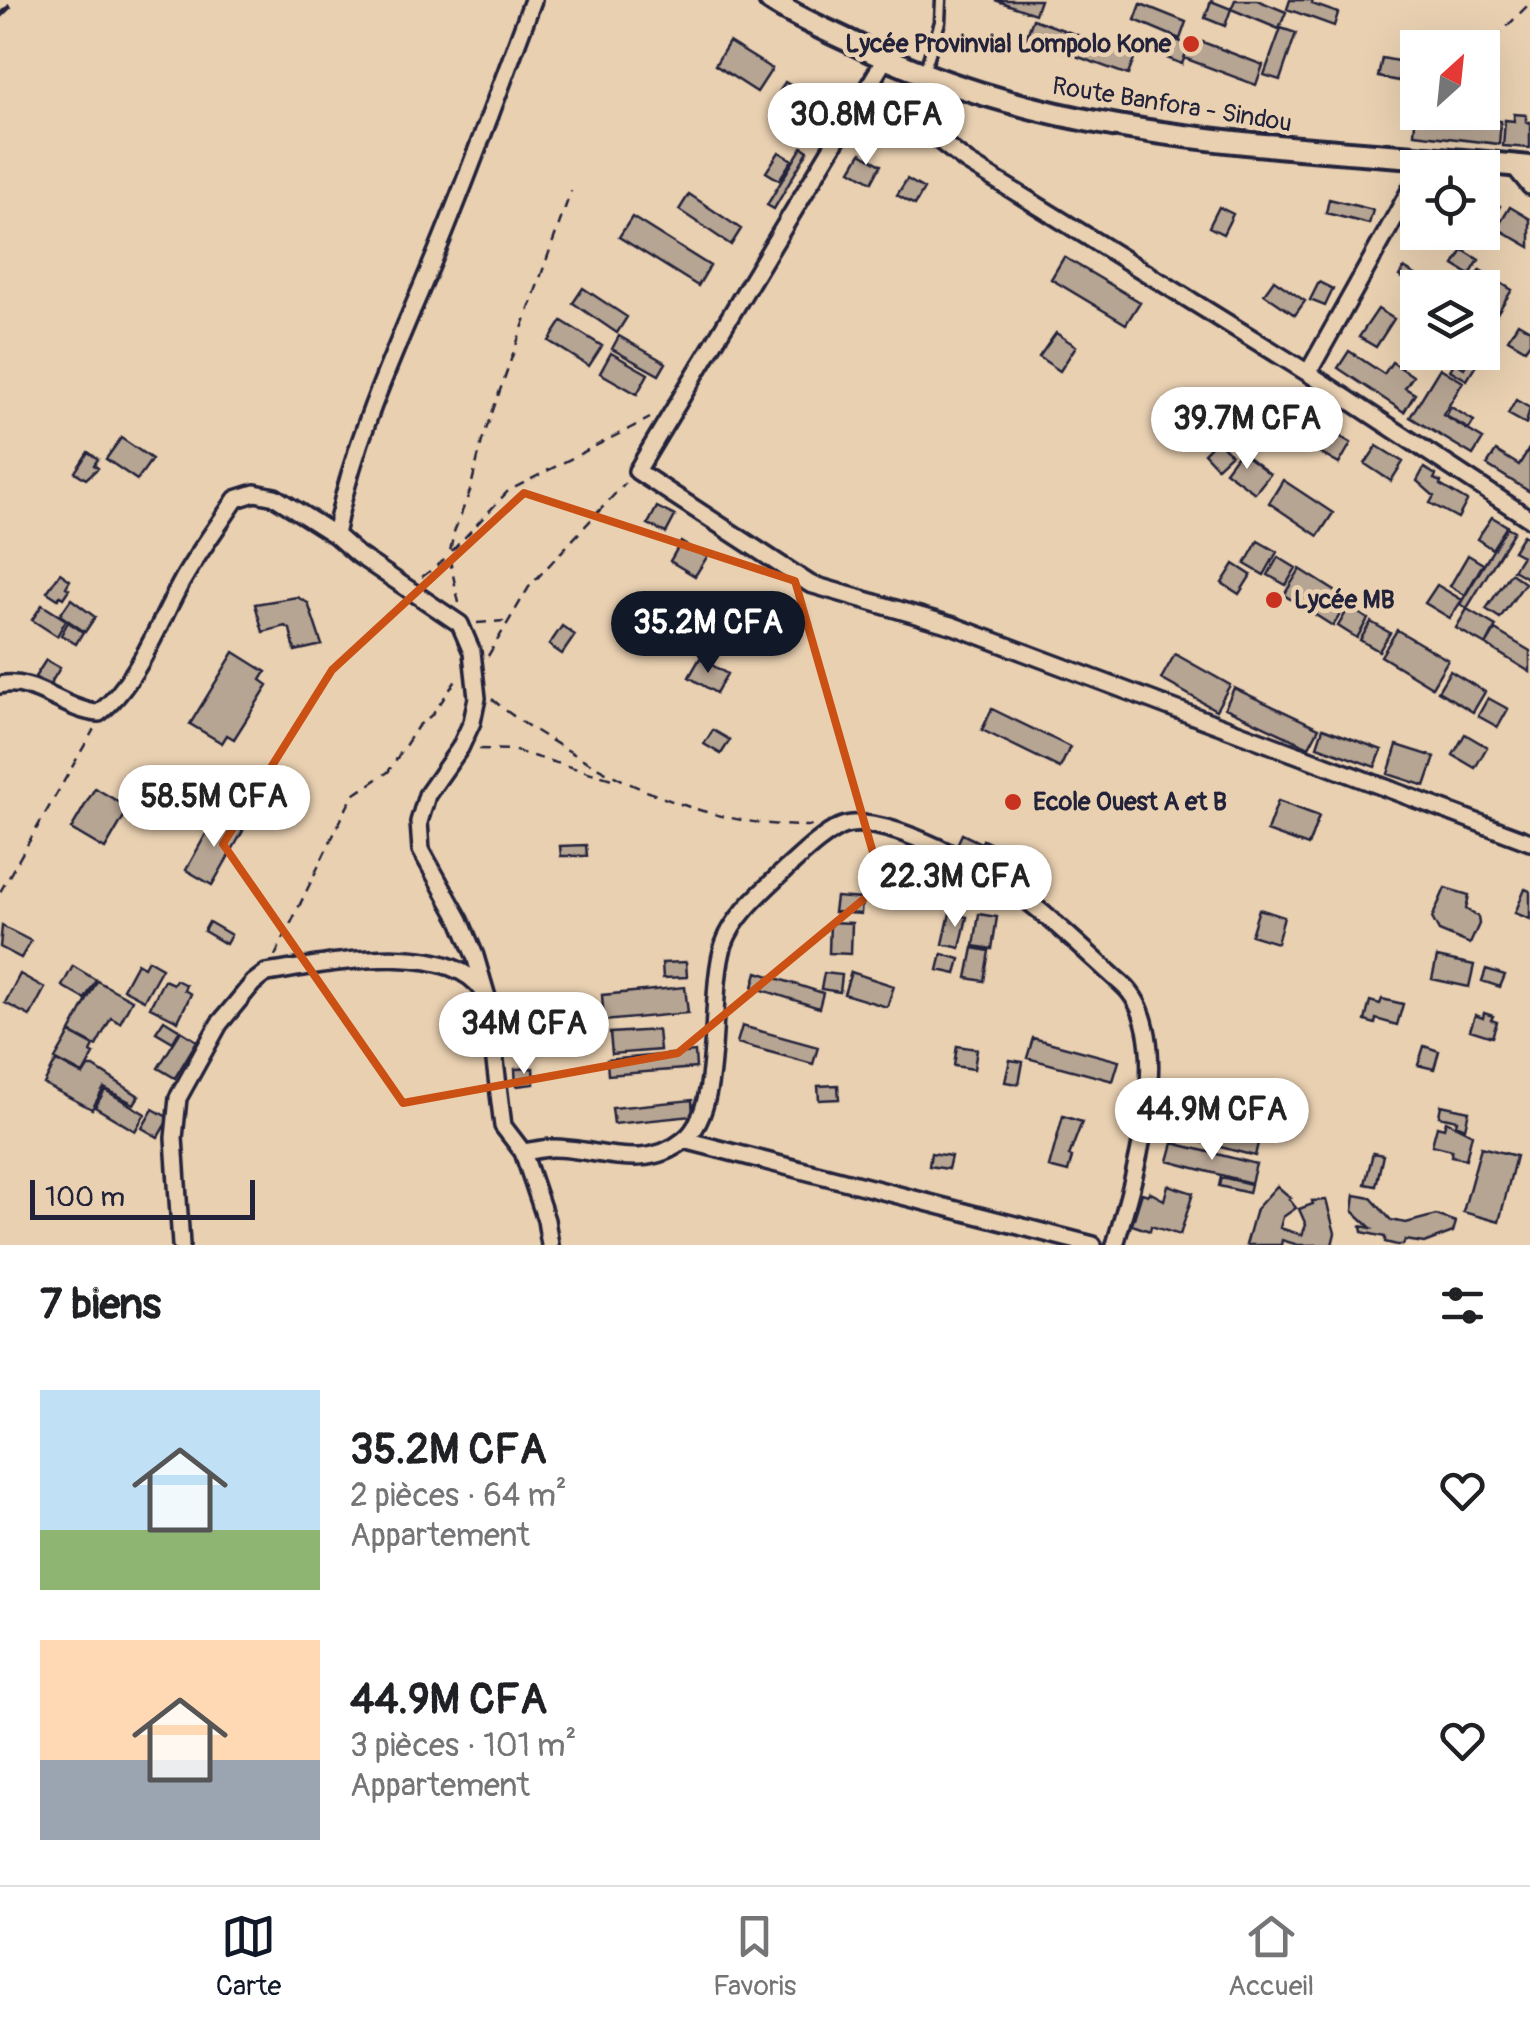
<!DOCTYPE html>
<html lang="fr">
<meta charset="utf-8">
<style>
body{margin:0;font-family:Pangolin,sans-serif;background:#f6f6f6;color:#202124;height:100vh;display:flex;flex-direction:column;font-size:38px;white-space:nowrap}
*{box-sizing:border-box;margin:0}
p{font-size:32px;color:#757577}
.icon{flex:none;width:55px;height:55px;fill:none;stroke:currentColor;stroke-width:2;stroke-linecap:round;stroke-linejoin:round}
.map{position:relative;height:1245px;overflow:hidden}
.panel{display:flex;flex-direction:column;background:#fff;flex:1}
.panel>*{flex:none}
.needle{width:65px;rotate:27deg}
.buttons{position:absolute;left:1400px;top:30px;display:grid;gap:20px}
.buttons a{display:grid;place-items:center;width:100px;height:100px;border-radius:0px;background:#fff;box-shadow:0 10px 40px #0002;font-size:50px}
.scale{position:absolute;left:30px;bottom:25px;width:225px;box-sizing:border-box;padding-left:10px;border:5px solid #22223b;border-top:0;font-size:28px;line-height:35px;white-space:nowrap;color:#22223b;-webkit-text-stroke:8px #e9d0b1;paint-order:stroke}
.price{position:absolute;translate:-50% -85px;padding:0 22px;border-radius:35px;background:#fff;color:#222;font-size:32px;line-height:65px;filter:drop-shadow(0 2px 5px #0008)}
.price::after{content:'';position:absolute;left:50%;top:60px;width:30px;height:22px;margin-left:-15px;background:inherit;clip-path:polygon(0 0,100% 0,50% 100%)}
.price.current{background:#111827;color:#fff}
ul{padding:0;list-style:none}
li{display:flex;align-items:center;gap:30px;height:250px;padding:0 40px}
li span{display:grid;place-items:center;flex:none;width:280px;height:200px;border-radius:0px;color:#555}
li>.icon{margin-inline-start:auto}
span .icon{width:120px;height:120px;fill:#fffc;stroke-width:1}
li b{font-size:42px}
h2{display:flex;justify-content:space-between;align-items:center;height:120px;padding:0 40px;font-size:42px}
.dock{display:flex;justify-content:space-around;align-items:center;height:140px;border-top:2px solid #e0e0e0;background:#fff;font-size:28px;color:#757577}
.dock a{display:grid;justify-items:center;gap:5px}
.dock .current{color:#111827}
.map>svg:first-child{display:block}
.building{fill:#b7a593;stroke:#22223b;stroke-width:2.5}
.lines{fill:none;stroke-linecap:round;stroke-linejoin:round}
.lane-casing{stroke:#22223b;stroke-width:15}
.street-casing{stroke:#22223b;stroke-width:22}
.secondary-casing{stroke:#22223b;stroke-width:28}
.path{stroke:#22223b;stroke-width:2.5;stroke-dasharray:10 8;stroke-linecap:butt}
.lane{stroke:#e9d0b1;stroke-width:8}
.street{stroke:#e9d0b1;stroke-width:15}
.secondary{stroke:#e9d0b1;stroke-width:20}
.rail{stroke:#22223b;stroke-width:5;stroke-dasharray:15 8;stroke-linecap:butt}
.marked{fill:none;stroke:#ca5113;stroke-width:8;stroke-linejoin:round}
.poi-dot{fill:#c8321e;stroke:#e9d0b1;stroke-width:4}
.labels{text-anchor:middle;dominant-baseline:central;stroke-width:9;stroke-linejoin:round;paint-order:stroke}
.poi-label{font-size:25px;font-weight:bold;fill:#22223b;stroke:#e9d0b1;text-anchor:start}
.street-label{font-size:25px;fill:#22223b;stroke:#e9d0b1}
</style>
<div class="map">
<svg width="1530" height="1245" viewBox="0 0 1530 1245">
<rect width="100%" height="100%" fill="#e9d0b1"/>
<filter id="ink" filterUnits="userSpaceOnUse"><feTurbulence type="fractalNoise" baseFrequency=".01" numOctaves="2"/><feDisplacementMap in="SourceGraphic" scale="20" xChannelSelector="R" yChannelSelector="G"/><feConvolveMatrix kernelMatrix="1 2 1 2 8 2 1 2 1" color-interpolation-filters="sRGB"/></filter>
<g filter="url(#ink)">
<path class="building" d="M995 0H1040L1035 14Z
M1235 0H1257L1286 12 1279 29 1231 9Z
M1290 0H1313L1312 4 1338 13 1334 26 1287 9Z
M1211 1 1231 9 1225 26 1205 18Z
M1141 4 1186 22 1180 39 1135 20Z
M1033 19 1135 56 1128 75 1026 38Z
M1281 28 1296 33 1280 80 1264 75Z
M1192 38 1263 65 1256 85 1184 58Z
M1174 39 1189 45 1182 64 1167 58Z
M729 42 772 69 757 92 715 65Z
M1382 58 1403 62 1399 81 1378 77Z
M785 82 826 106 818 120 777 96Z
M1416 111 1501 121 1499 144 1414 134Z
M1514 114 1526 115V122H1530V148L1503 146 1505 120 1514 121Z
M802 147 808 151 774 209 767 205Z
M779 152 792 160 779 180 766 172Z
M861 153 881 165 872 182 851 170Z
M907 179 924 189 915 205 897 195Z
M689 194 741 229 731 245 679 210Z
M1482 196 1500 206 1488 227 1482 224Z
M1329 199 1373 210 1369 224 1326 213Z
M1219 207 1233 214 1223 234 1209 227Z
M1510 207 1530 219V247L1497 228Z
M632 217 710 266 698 286 619 237Z
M1463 250 1479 260 1470 275 1454 265Z
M1064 257 1140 302 1126 324 1051 279Z
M1404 268 1437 288H1419L1399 276Z
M1480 270 1512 290 1494 318 1482 311V288H1468Z
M1274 280 1305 301 1295 315 1264 294Z
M1319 282 1333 289 1325 306 1310 300Z
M583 288 627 317 617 333 573 303Z
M1378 309 1394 319 1376 347 1359 337Z
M562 321 602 346 589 366 549 341Z
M1518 323 1530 330V342L1525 349 1508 339Z
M1487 329 1495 334 1467 380 1450 370 1455 362 1464 368 1473 352H1482V337Z
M1056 333 1076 346 1060 371 1039 357Z
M619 336 666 363 659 375 612 349Z
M1349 351 1384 374 1392 362 1413 376 1405 388 1415 394 1404 412 1338 368Z
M611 353 648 374 637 394 600 373Z
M1440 368 1463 382 1443 415 1483 439 1473 455 1410 417Z
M1283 392 1311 409 1298 429 1271 413Z
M1516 400 1530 408 1526 424 1508 414Z
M1217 406 1234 418 1223 433 1206 422Z
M1451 407 1474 421 1469 429 1446 416Z
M1313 421 1351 443 1339 464 1301 442Z
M121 438 152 459 137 480 106 459Z
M1217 440 1231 454 1217 467 1204 453Z
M1377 446 1403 462 1391 481 1365 464Z
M1530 447V492L1487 465 1496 451 1519 465Z
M1240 451 1270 474 1255 493 1225 471Z
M88 452 98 459 94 465 98 468 86 479 75 472Z
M1424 468 1436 475 1434 479 1441 482 1440 485 1467 501 1458 518 1430 503 1434 496 1417 481Z
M1283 480 1333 513 1318 536 1269 503Z
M657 507 675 516 666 533 648 524Z
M1492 517 1507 526 1492 549 1477 539Z
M1507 527 1514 531 1467 608 1460 604Z
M1523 535 1530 539 1527 578 1513 570 1522 556 1513 551Z
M1258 541 1277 552 1264 575 1245 564Z
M681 542 707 557 695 576 670 561Z
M1468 555 1483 564 1465 595 1450 586Z
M1278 557 1296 568 1286 585 1268 575Z
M1234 564 1251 575 1239 594 1222 583Z
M1300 569 1349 600 1333 626 1284 595Z
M60 573 70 580 66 587 69 589 63 598 60 596 58 599 47 592Z
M1511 573 1525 583 1500 618 1486 609Z
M1437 585 1462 600 1450 618 1425 603Z
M297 597 308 603 322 645 295 651 290 629 285 626 263 632 255 604Z
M71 599 95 617 85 632 60 615Z
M42 605 66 620 57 636 32 620Z
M1349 607 1368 619 1357 638 1338 626Z
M1467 609 1496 626 1486 645 1456 628Z
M68 622 83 632 76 644 61 635Z
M1371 622 1390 633 1379 651 1360 640Z
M562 626 575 635 562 654 549 645Z
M1397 630 1448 660 1432 687 1381 656Z
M1495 630 1530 651V672L1486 645Z
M234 652 266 672 261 680 268 685 234 739 227 735 222 743 190 724Z
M1175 654 1230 685 1216 710 1161 679Z
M700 658 727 674 716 693 689 677Z
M46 660 60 668 49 686 35 677Z
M1450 671 1485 692 1473 712 1438 691Z
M1234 688 1319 728 1309 747 1225 708Z
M1488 698 1508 709 1498 727 1478 716Z
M992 709 1070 747 1060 768 982 730Z
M1323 728 1382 750 1375 767 1317 746Z
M713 730 730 740 721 754 704 744Z
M1465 734 1487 747 1475 768 1453 755Z
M1397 745 1435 757 1425 786 1388 774Z
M95 788 129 808 105 849 71 829Z
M1278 801 1319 816 1308 846 1267 831Z
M216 816 243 831 212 885 186 870Z
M962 834 981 843 973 857 955 849Z
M983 840 1021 858 1013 876 975 857Z
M586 845 587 856H561L560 846Z
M958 885 975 891 969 906 952 900Z
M1445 888 1469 895 1466 909 1478 917 1479 924 1470 944 1439 931 1432 918Z
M1525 889 1530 891V919L1515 913Z
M836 897 862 899 861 914 834 912Z
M1259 909 1284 917 1277 943 1251 935Z
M950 913 967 917 960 948 943 944Z
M979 914 997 917 992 949 974 946Z
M209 922 231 935 226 944 204 931Z
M830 922 852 923 851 954 829 953Z
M2 926 31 941 21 958 0 947Z
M973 948 989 951 984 981 967 978Z
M942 954 960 959 956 974 938 970Z
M1437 957 1474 965 1469 987 1432 979Z
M148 960 162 968 144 1000 123 989 137 963 144 967Z
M686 962 687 977 663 978 662 963Z
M73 966 96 980 85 999 62 986Z
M1486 969 1505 975 1500 987 1482 981Z
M757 972 823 993 819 1008 753 987Z
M851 972 894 986 887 1007 844 994Z
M824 973 842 975 840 992 821 989Z
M20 974 45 988 30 1016 5 1003Z
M164 980 173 984 176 980 186 985 184 990 191 994 178 1021 150 1007Z
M97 981 132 1000 120 1023 111 1018 96 1046 70 1032Z
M685 987 688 1013 604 1021 602 995Z
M565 997 566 1013 547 1014 546 998Z
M1382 999 1403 1004 1397 1025 1376 1019 1375 1024 1365 1021 1370 1001 1380 1004Z
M1484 1013 1493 1016 1491 1020 1497 1022 1492 1037 1470 1030 1475 1015 1483 1018Z
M164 1020 180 1030 173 1042 156 1032Z
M742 1026 818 1047 813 1064 737 1043Z
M658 1030 660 1050 612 1054 610 1033Z
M181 1031 197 1041 175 1078 158 1068Z
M70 1033 94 1046 91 1052 94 1054 83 1074 55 1059Z
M1033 1038 1119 1061 1113 1081 1027 1058Z
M957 1046 977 1049 974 1069 954 1066Z
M1424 1046 1439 1051 1434 1069 1418 1065Z
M695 1052 696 1068 608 1075 607 1060Z
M1010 1060 1023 1062 1019 1084 1005 1082Z
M56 1061 83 1075 88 1067H94L139 1096 134 1104 104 1088 92 1109 44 1084Z
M533 1068 534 1084 516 1086 515 1069Z
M838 1085 839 1099 819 1100 818 1086Z
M105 1090 145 1114 135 1131 95 1107Z
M692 1100 693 1116 614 1124 612 1108Z
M1441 1105 1469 1111 1465 1128 1456 1124 1457 1120 1439 1116Z
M153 1109 169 1118 158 1137 142 1128Z
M1203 1115 1261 1130 1255 1156 1197 1141Z
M1063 1116 1082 1122 1069 1156 1072 1157 1068 1172 1049 1167Z
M1446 1121 1472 1134 1466 1159 1451 1156 1452 1150 1432 1145 1437 1126 1444 1128Z
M1173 1143 1256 1164 1251 1183 1168 1161Z
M1481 1147 1516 1156 1499 1222 1463 1212Z
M931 1153 951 1156 948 1169 929 1166Z
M1373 1153 1383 1155 1376 1186 1365 1184Z
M1221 1177 1251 1184 1249 1193 1219 1186Z
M1168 1185 1193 1193 1180 1235 1151 1226 1150 1231 1132 1225 1142 1193 1148 1195 1149 1192 1164 1200Z
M1277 1186 1291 1198 1289 1199 1296 1208 1283 1217 1280 1228 1302 1235 1306 1225 1299 1209 1313 1204 1312 1201 1326 1200 1335 1233 1332 1245H1298L1282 1240 1281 1245H1246L1256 1209Z
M1355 1195 1371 1198 1391 1220 1406 1223 1436 1215 1456 1222 1453 1232 1424 1243 1405 1240 1403 1245H1397L1385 1242V1237L1362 1232 1361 1226 1371 1228 1353 1211Z"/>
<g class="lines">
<g class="lane-casing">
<path id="lane" d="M924 72 940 22 941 0"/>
</g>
<g class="street-casing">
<path id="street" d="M885 59 637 471 810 584 954 626 1530 842
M869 86 967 162 1308 373 1530 519
M1513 165 1530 186
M1308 373 1418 176
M335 535C354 437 397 347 435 256 470 172 501 85 533 0
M0 685C34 677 65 711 99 713 136 685 159 623 181 583 197 554 218 526 236 499L255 493 275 497 335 535 358 555 460 624 472 652 477 698 472 722 460 748 427 795 419 822 421 850 460 920 475 956 487 997 503 1126 523 1152 546 1220 550 1245
M684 1140 1093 1245
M523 1152C532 1151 543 1148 553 1148 597 1148 644 1173 684 1140 725 1108 707 995 724 944 734 915 765 889 786 869 802 855 821 836 840 827 877 810 975 864 1007 886 1048 914 1085 951 1122 984 1179 1034 1133 1182 1115 1245
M181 1245 174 1138 178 1098 219 1024 253 983 266 973C321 965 448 936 484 992"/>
</g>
<g class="secondary-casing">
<path id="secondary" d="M770 0C795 17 824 29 851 42 1069 150 1295 143 1530 167"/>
</g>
<path class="path" d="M1482 52 1530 3
M452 551 508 491 650 418
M422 577 447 558
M459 603 449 556 454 532 470 491 482 441 571 191
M477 623 504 621
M488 656 529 587 625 483
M492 699C516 720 542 735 569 751 644 796 724 827 812 826
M479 749 512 750 612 779
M0 892 94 729
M275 956 348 805 355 794 388 772 418 726 433 714 457 679"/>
<use href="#lane" class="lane"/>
<use href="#street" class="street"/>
<use href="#secondary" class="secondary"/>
<path class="rail" d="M0 16 16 0"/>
</g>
</g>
<path class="marked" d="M524 493 795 581 882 884 678 1053 403 1103 223 844 332 670Z"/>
<g class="poi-dot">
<circle cx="1191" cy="44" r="10"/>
<circle cx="1274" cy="600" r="10"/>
<circle cx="1013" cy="802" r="10"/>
</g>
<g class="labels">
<g class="poi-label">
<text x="1171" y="44" text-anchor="end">Lycée Provinvial Lompolo Kone</text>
<text x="1294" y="600">Lycée MB</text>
<text x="1033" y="802">Ecole Ouest A et B</text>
</g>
<g class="street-label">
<text transform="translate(1172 105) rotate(9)">Route Banfora - Sindou</text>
</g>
</g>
</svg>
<div class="buttons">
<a><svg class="needle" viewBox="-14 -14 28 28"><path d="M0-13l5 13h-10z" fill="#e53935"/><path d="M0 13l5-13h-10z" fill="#757577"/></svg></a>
<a><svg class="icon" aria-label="locate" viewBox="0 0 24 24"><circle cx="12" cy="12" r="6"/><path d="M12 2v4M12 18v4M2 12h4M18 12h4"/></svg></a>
<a><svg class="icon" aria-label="layers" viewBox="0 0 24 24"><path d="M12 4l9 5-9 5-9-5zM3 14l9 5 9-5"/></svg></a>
</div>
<div class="scale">100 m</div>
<b class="price" style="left:866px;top:168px">30.8M CFA</b>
<b class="price" style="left:1247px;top:472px">39.7M CFA</b>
<b class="price current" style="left:708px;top:676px">35.2M CFA</b>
<b class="price" style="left:214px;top:850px">58.5M CFA</b>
<b class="price" style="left:955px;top:930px">22.3M CFA</b>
<b class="price" style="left:524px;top:1077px">34M CFA</b>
<b class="price" style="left:1212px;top:1163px">44.9M CFA</b>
</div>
<section class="panel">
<h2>7 biens<svg class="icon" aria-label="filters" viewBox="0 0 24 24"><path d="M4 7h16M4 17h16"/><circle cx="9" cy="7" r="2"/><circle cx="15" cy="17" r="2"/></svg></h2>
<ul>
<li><span style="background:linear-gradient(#bfe0f5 70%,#8fb573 0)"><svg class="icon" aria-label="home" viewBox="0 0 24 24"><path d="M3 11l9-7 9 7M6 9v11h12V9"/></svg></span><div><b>35.2M CFA</b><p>2 pièces · 64 m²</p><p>Appartement</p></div><svg class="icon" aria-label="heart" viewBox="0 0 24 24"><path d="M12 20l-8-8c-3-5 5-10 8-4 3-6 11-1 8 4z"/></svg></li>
<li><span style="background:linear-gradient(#ffd9b3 60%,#9aa5b1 0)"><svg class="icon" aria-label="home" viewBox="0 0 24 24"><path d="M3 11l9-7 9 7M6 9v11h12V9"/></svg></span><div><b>44.9M CFA</b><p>3 pièces · 101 m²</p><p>Appartement</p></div><svg class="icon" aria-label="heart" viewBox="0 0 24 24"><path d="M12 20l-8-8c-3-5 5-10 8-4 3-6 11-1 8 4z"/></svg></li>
</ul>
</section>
<nav class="dock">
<a class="current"><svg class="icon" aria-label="map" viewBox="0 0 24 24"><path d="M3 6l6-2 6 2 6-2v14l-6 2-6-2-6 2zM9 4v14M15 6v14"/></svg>Carte</a>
<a><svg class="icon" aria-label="saved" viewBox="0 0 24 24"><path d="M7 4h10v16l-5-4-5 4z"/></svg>Favoris</a>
<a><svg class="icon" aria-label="home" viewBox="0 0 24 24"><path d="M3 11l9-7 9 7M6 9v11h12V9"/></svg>Accueil</a>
</nav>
